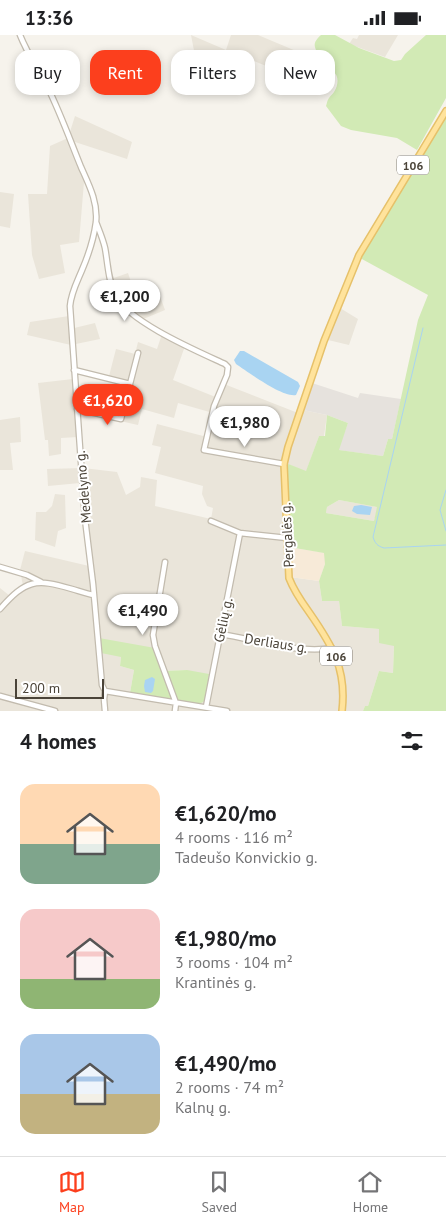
<!DOCTYPE html>
<meta charset="utf-8">
<style>
body{margin:0;font-family:"PT Sans",sans-serif;background:#f2f2f2;color:#202124;height:100vh;display:flex;flex-direction:column;font-size:19px;white-space:nowrap}
*{box-sizing:border-box;margin:0}
p{font-size:16px;color:#757577}
.icon{flex:none;width:28px;height:28px;fill:none;stroke:currentColor;stroke-width:2;stroke-linecap:round;stroke-linejoin:round}
.map{position:relative;height:676px;overflow:hidden}
.sheet{display:flex;flex-direction:column;background:#fff;flex:1}
.sheet>*{flex:none}
.hud{position:absolute;left:15px;top:15px;width:416px;height:45px;display:flex;gap:10px}
.scale{position:absolute;left:15px;bottom:12px;width:89px;box-sizing:border-box;padding-left:5px;border:2px solid #4b4439;border-top:0;font-size:14px;line-height:18px;white-space:nowrap;color:#4b4439;-webkit-text-stroke:4px #fff;paint-order:stroke}
.price{position:absolute;translate:-50% -42px;padding:0 11px;border-radius:18px;background:#fff;color:#222;font-size:16px;line-height:32px;filter:drop-shadow(0 1px 2px #0008)}
.price::after{content:'';position:absolute;left:50%;top:30px;width:15px;height:11px;margin-left:-8px;background:inherit;clip-path:polygon(0 0,100% 0,50% 100%)}
.price.selected{background:#fc3f1d;color:#fff}
ul{padding:0;list-style:none}
li{display:flex;align-items:center;gap:15px;height:125px;padding:0 20px}
li span{display:grid;place-items:center;flex:none;width:140px;height:100px;border-radius:15px;color:#555}
li>.icon{margin-inline-start:auto}
span .icon{width:60px;height:60px;fill:#fffc;stroke-width:1}
li b{font-size:21px}
h2{display:flex;justify-content:space-between;align-items:center;height:60px;padding:0 20px;font-size:21px}
.pill{padding:0 18px;border-radius:15px;background:#fff;box-shadow:0 2px 8px #0003;font-size:18px;line-height:45px}
.pill.selected{background:#fc3f1d;color:#fff}
.status{display:flex;justify-content:space-between;align-items:center;height:35px;padding:0 25px;background:#fff;direction:ltr}
.status svg{height:14px;fill:currentColor}
.tab-bar{display:flex;justify-content:space-around;align-items:center;height:70px;border-top:1px solid #e0e0e0;background:#fff;font-size:14px;color:#757577}
.tab-bar a{display:grid;justify-items:center;gap:2px}
.tab-bar .selected{color:#fc3f1d}
.map>svg:first-child{display:block}
.residential{fill:#eae5da;fill-rule:evenodd}
.commercial{fill:#f7ead8}
.industrial{fill:#e6e2dd}
.green{fill:#d2eab5;fill-rule:evenodd}
.water{fill:#a9d4f2}
.lines{fill:none;stroke-linecap:round;stroke-linejoin:round}
.stream{stroke:#a9d4f2;stroke-width:1}
.minor-casing{stroke:#c2bbae;stroke-width:7}
.major-casing{stroke:#e6c16a;stroke-width:8}
.minor{stroke:#fff;stroke-width:4.5}
.major{stroke:#ffe39c;stroke-width:5}
.labels{text-anchor:middle;dominant-baseline:central;stroke-width:4;stroke-linejoin:round;paint-order:stroke}
.shield{fill:#fff;stroke:#817c74;stroke-width:1}
.shield-label{font-size:12px;font-weight:bold;fill:#4b4439}
.street-label{font-size:14px;fill:#4b4439;stroke:#fff}
</style>
<div class="status"><b>13:36</b><svg viewBox="0 0 49 12"><path d="M0 12V9h3v3zM5 12V6h3v6zM10 12V3h3v9zM15 12V0h3v12zM26 1h20v11H26zM47 4h2v5h-2z"/></svg></div>
<div class="map">
<svg width="446" height="676" viewBox="0 0 446 676">
<rect width="100%" height="100%" fill="#f6f3ec"/>
<path class="residential" d="M191 0 226 15 231 0H258L296 16 288 40 244 22 236 43 196 26Z
M359 0H398L385 22 349 9 353 3 357 4Z
M75 81 132 107 127 124 75 107 85 135 79 207 60 210 65 238 39 244 32 220 28 159H47L50 111 68 103Z
M0 157 14 159 10 193 0 191Z
M128 238 137 265 158 256 165 275 141 285 125 271 118 261 111 244Z
M340 273 358 284 349 310 328 305Z
M69 281 70 294 95 288 100 304 71 310 27 300 30 287Z
M162 299 185 311 173 345 218 363 224 349 298 378 282 428V438L287 540 335 621 341 649 340 676H0V553L10 561 23 551 20 535 25 516 89 531 80 448 48 451 47 434 83 433 117 437 126 460 140 452 141 442 157 445 155 471 211 484 213 473 207 471 202 459 203 451 155 438 161 412 152 410 157 389 207 402 213 378 178 368 174 383 142 374 138 390 120 386 128 350 108 345 116 314 135 319 138 307 157 314ZM121 622 163 636 187 635 200 669 130 658 134 635 120 631Z
M73 344 78 402 61 403V419L49 421 48 405H45L38 348Z
M303 375 327 380 324 401H319L306 437 286 428 289 415Z
M20 382 21 407 10 408 13 435H0V385Z
M55 459 65 460 66 493 58 496 55 512 35 505 36 477H46L52 471Z
M339 465 378 472 374 486 326 478 327 472Z
M290 542 319 546 322 566H339L342 591 379 594 394 610 393 638 379 636 368 671H365L363 676H343L345 645 339 622 332 609 295 554Z"/>
<path class="commercial" d="M289 512 325 518V529L319 546 290 542Z"/>
<path class="industrial" d="M312 348 358 363 360 358 401 364 392 404H388L383 421 338 415 348 388 327 380 303 375Z"/>
<path class="green" d="M321 0H335L359 13 394 26 401 25 405 19 426 0H446V63L417 115 397 103 351 95 341 91 326 71C327 68 327 66 329 63 330 61 333 59 334 57 340 48 339 34 326 36L308 53 302 55 295 51V45L304 31 317 23C318 12 309 11 321 0Z
M446 81V676H363L365 671H368L379 636 393 638 394 611 379 608V594L342 591 339 566H322L319 546 325 529 324 518 289 512 286 428 306 436 319 401H325L327 380 348 388 339 415 383 421 388 404H392L418 285 428 260 360 223ZM339 465 377 472 374 486 326 478 327 472Z
M99 603 155 613 163 636 187 635 209 639 205 666 199 669 130 658 134 635 120 631 121 622 101 618Z"/>
<path class="water" d="M240 316H244L298 347 300 351 296 360C283 363 248 337 236 329L234 325Z
M361 470 372 472 370 480 357 479 352 476 354 471Z
M152 642 155 644 153 656 151 658 145 657 144 651 145 645Z"/>
<g class="lines">
<path class="stream" d="M423 293 373 502C375 508 377 511 384 513L446 510
M446 455 440 475 446 496"/>
<g class="minor-casing">
<path id="minor" d="M20 0C27 18 38 34 47 51 60 77 70 105 81 132 89 150 98 167 96 187 94 202 88 221 82 235 77 247 71 258 70 271L85 484 93 549 102 650 105 656 227 676
M96 187C99 195 103 204 105 213 108 229 108 246 116 261 129 287 197 316 225 329L228 332 227 340 214 371 204 415 284 429
M74 335 130 349 126 363
M130 349 138 318
M77 374 121 384 123 376
M211 486 240 498 287 503
M165 527 153 600 155 611 176 668 175 676
M0 532 27 540 41 547
M0 574C26 545 35 543 72 554 79 556 87 559 94 560
M220 599C255 604 297 619 332 613
M0 661 55 676
M206 672 240 498
M105 676 104 664 105 656"/>
</g>
<g class="major-casing">
<path id="major" d="M342 676C347 634 332 610 309 577 301 566 294 556 289 543L284 429 288 412 324 306 359 220 446 76"/>
</g>
<use href="#minor" class="minor"/>
<use href="#major" class="major"/>
</g>
<g class="labels">
<g class="shield">
<rect x="397" y="120.5" width="32" height="19" rx="4"/>
<rect x="320" y="611.5" width="32" height="19" rx="4"/>
</g>
<g class="shield-label">
<text x="413" y="130">106</text>
<text x="336" y="621">106</text>
</g>
<g class="street-label">
<text transform="translate(83 452) rotate(-95)">Medelyno g.</text>
<text transform="translate(287 500) rotate(-93)">Pergalės g.</text>
<text transform="translate(223 585) rotate(-78)">Gėlių g.</text>
<text transform="translate(276 608) rotate(9)">Derliaus g.</text>
</g>
</g>
</svg>
<div class="scale">200 m</div>
<b class="price" style="left:125px;top:287px">€1,200</b>
<b class="price selected" style="left:108px;top:391px">€1,620</b>
<b class="price" style="left:245px;top:413px">€1,980</b>
<b class="price" style="left:143px;top:601px">€1,490</b>
<div class="hud">
<a class="pill">Buy</a>
<a class="pill selected">Rent</a>
<a class="pill">Filters</a>
<a class="pill">New</a>
</div>
</div>
<section class="sheet">
<h2>4 homes<svg class="icon" aria-label="filters" viewBox="0 0 24 24"><path d="M4 7h16M4 17h16"/><circle cx="9" cy="7" r="2"/><circle cx="15" cy="17" r="2"/></svg></h2>
<ul>
<li><span style="background:linear-gradient(#ffd9b3 60%,#7fa58c 0)"><svg class="icon" aria-label="home" viewBox="0 0 24 24"><path d="M3 11l9-7 9 7M6 9v11h12V9"/></svg></span><div><b>€1,620/mo</b><p>4 rooms · 116 m²</p><p>Tadeušo Konvickio g.</p></div></li>
<li><span style="background:linear-gradient(#f6c9c9 70%,#8fb573 0)"><svg class="icon" aria-label="home" viewBox="0 0 24 24"><path d="M3 11l9-7 9 7M6 9v11h12V9"/></svg></span><div><b>€1,980/mo</b><p>3 rooms · 104 m²</p><p>Krantinės g.</p></div></li>
<li><span style="background:linear-gradient(#a9c7e8 60%,#c2b280 0)"><svg class="icon" aria-label="home" viewBox="0 0 24 24"><path d="M3 11l9-7 9 7M6 9v11h12V9"/></svg></span><div><b>€1,490/mo</b><p>2 rooms · 74 m²</p><p>Kalnų g.</p></div></li>
</ul>
</section>
<nav class="tab-bar">
<a class="selected"><svg class="icon" aria-label="map" viewBox="0 0 24 24"><path d="M3 6l6-2 6 2 6-2v14l-6 2-6-2-6 2zM9 4v14M15 6v14"/></svg>Map</a>
<a><svg class="icon" aria-label="saved" viewBox="0 0 24 24"><path d="M7 4h10v16l-5-4-5 4z"/></svg>Saved</a>
<a><svg class="icon" aria-label="home" viewBox="0 0 24 24"><path d="M3 11l9-7 9 7M6 9v11h12V9"/></svg>Home</a>
</nav>
